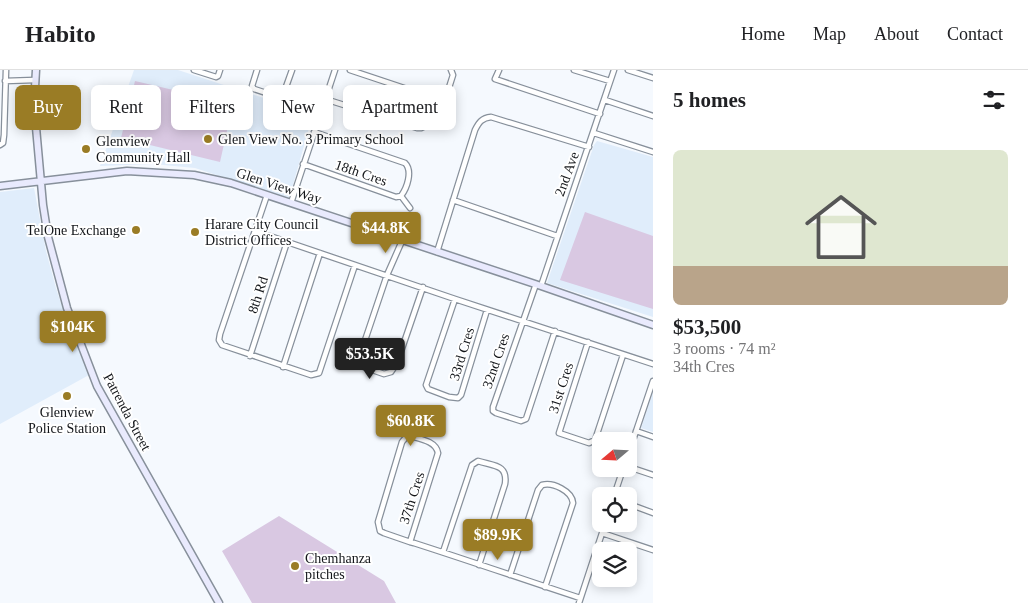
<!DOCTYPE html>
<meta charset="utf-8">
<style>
body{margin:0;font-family:Georgia,serif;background:#f2f2f2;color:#202124;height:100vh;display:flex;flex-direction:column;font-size:19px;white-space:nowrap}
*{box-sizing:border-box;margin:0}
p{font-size:16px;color:#757577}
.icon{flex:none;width:28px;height:28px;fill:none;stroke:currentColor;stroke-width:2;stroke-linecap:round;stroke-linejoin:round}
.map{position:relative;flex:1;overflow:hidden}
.drawer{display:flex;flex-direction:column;background:#fff;width:375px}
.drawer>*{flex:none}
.banner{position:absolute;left:15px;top:15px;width:475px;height:45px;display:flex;gap:10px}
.needle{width:32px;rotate:251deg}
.buttons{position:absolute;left:592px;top:362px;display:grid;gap:10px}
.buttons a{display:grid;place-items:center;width:45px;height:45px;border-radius:8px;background:#fff;box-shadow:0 2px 12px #0003;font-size:25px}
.price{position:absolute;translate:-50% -42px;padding:0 11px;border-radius:5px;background:#9a7c25;color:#fff;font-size:16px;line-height:32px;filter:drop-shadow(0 1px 2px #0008)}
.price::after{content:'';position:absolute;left:50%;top:30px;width:15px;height:11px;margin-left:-8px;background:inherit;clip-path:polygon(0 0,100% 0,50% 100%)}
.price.current{background:#222;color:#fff}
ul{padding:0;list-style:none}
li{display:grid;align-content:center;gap:10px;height:265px;padding:0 20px}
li+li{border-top:1px solid #e0e0e0}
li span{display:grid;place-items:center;height:155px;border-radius:8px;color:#555}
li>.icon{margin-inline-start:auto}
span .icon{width:90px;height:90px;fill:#fffc;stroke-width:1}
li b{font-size:21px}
h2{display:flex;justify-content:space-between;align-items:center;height:60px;padding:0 20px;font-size:21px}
.chip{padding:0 18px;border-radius:8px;background:#fff;box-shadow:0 2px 12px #0003;font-size:18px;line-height:45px}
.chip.current{background:#9a7c25;color:#fff}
header{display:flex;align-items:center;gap:30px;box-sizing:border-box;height:70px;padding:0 25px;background:#fff;border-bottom:1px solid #e0e0e0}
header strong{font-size:24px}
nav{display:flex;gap:28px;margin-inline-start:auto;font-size:18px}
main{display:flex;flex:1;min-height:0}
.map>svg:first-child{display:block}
.built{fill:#e0edfb}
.green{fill:#d9c8e2}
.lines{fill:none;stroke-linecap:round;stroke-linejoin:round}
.street-casing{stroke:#87909b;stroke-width:7}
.secondary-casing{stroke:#87909b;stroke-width:9}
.street{stroke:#fff;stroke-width:4.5}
.secondary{stroke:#e9eafd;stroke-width:6}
.poi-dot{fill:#9a7c25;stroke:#fff;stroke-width:2}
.labels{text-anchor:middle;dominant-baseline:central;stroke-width:4;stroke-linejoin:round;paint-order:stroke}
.poi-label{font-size:14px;fill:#121519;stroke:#fff;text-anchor:start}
.street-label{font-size:14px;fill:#121519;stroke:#fff}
</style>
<header>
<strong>Habito</strong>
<nav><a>Home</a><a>Map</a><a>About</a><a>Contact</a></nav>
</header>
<main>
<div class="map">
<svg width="653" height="533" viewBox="0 0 653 533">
<rect width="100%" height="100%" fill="#f5f9fe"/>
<path class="built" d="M134 0H178L313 44 289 129 195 98 153 94 100 96Z
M597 71 653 87V247L547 213 594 75Z
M34 118 46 181 56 218 69 258 89 305 0 354V122Z
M653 322V362L641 358Z"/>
<path class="green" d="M135 11 233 34 220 92 121 68Z
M585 142 653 166V239L560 210Z
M279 446 384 511 396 533H252L222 481Z"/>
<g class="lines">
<g class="street-casing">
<path id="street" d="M194 0 216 7 218 6 220 0
M257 0 252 16 254 19 321 41
M499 0 495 9 600 44
M574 0 610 11
M628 0 653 8
M5 11 35 10
M282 28 292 0
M325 29 417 58H421L425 56 433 31 431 27 350 0
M605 30 653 46
M433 31 446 27 453 5 451 0
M314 62 405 93C413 101 407 118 401 126
M594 63 653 82
M0 75 3 73 4 65 6 0
M303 94 396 127 401 126
M267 125 220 264 219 270 222 275 311 305 319 303 355 195
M401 126 410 138
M453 130 557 166
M291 133 335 0
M255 161 455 229 653 294
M402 171 387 205 359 288 361 296 384 304 391 302 397 293 423 217
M437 182 475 60C479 52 482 48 491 47L589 77
M536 214 493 337V341L496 343 521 351 526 349 555 261
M541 216 614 0
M455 229 426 315 428 319 449 327 458 328 461 325 487 240
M588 272 559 363 589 373 595 370 623 285
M250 286 287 172
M283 297 320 183
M636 361 653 367
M629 382 653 311
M629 397 653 405
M614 426 623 399
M629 434 653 443
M602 463 653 480
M410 472 438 383C436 371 420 369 410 366H407L402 372 378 452 380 461 384 463 410 472 414 473C470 491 525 510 580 528
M443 482 472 395 478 391C493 396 508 394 505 414L479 495
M510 505 538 420 542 415C553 412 572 421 573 433L545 517
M579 533 605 454"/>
</g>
<g class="secondary-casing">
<path id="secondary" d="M36 0 34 35 43 135 48 167 67 238 97 316 219 533
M0 116 127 101 194 105 231 113 541 216 653 255"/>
</g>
<use href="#street" class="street"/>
<use href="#secondary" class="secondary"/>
</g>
<g class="poi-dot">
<circle cx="208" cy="69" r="5"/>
<circle cx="86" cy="79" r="5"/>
<circle cx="136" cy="160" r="5"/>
<circle cx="195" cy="162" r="5"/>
<circle cx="67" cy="326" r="5"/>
<circle cx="295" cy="496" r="5"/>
</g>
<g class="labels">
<g class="poi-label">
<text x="218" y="69">Glen View No. 3 Primary School</text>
<text x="96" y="71">Glenview<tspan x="96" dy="16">Community Hall</tspan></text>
<text x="205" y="154">Harare City Council<tspan x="205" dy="16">District Offices</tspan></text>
<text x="126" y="160" text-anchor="end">TelOne Exchange</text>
<text x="67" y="342" text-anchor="middle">Glenview<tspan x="67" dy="16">Police Station</tspan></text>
<text x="305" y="488">Chemhanza<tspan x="305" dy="16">pitches</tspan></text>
</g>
<g class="street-label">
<text transform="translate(361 103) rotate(19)">18th Cres</text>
<text transform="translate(567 104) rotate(-70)">2nd Ave</text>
<text transform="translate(279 116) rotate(18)">Glen View Way</text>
<text transform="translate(258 225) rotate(-72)">8th Rd</text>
<text transform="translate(462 284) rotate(-73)">33rd Cres</text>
<text transform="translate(496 291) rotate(-71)">32nd Cres</text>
<text transform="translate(561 318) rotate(-72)">31st Cres</text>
<text transform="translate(127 342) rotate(62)">Patrenda Street</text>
<text transform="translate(412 428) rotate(-72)">37th Cres</text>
</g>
</g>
</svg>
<div class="buttons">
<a><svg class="needle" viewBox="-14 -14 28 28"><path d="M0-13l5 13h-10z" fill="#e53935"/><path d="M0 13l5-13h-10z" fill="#757577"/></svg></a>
<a><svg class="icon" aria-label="locate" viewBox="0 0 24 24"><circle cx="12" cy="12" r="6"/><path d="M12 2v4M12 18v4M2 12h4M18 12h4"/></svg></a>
<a><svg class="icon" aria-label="layers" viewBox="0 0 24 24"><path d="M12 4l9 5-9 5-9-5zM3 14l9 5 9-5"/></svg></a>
</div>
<b class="price" style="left:386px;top:184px">$44.8K</b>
<b class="price" style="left:73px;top:283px">$104K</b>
<b class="price current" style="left:370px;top:310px">$53.5K</b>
<b class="price" style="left:411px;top:377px">$60.8K</b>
<b class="price" style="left:498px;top:491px">$89.9K</b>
<div class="banner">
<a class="chip current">Buy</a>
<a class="chip">Rent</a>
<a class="chip">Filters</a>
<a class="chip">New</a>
<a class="chip">Apartment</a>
</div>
</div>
<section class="drawer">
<h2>5 homes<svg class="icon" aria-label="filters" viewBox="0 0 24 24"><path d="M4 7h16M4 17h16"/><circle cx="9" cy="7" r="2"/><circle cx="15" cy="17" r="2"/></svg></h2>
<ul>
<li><span style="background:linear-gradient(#dfe7d0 75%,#b9a48a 0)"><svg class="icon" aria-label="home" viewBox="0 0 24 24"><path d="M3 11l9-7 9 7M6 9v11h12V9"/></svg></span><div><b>$53,500</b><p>3 rooms · 74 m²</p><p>34th Cres</p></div></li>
</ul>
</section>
</main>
